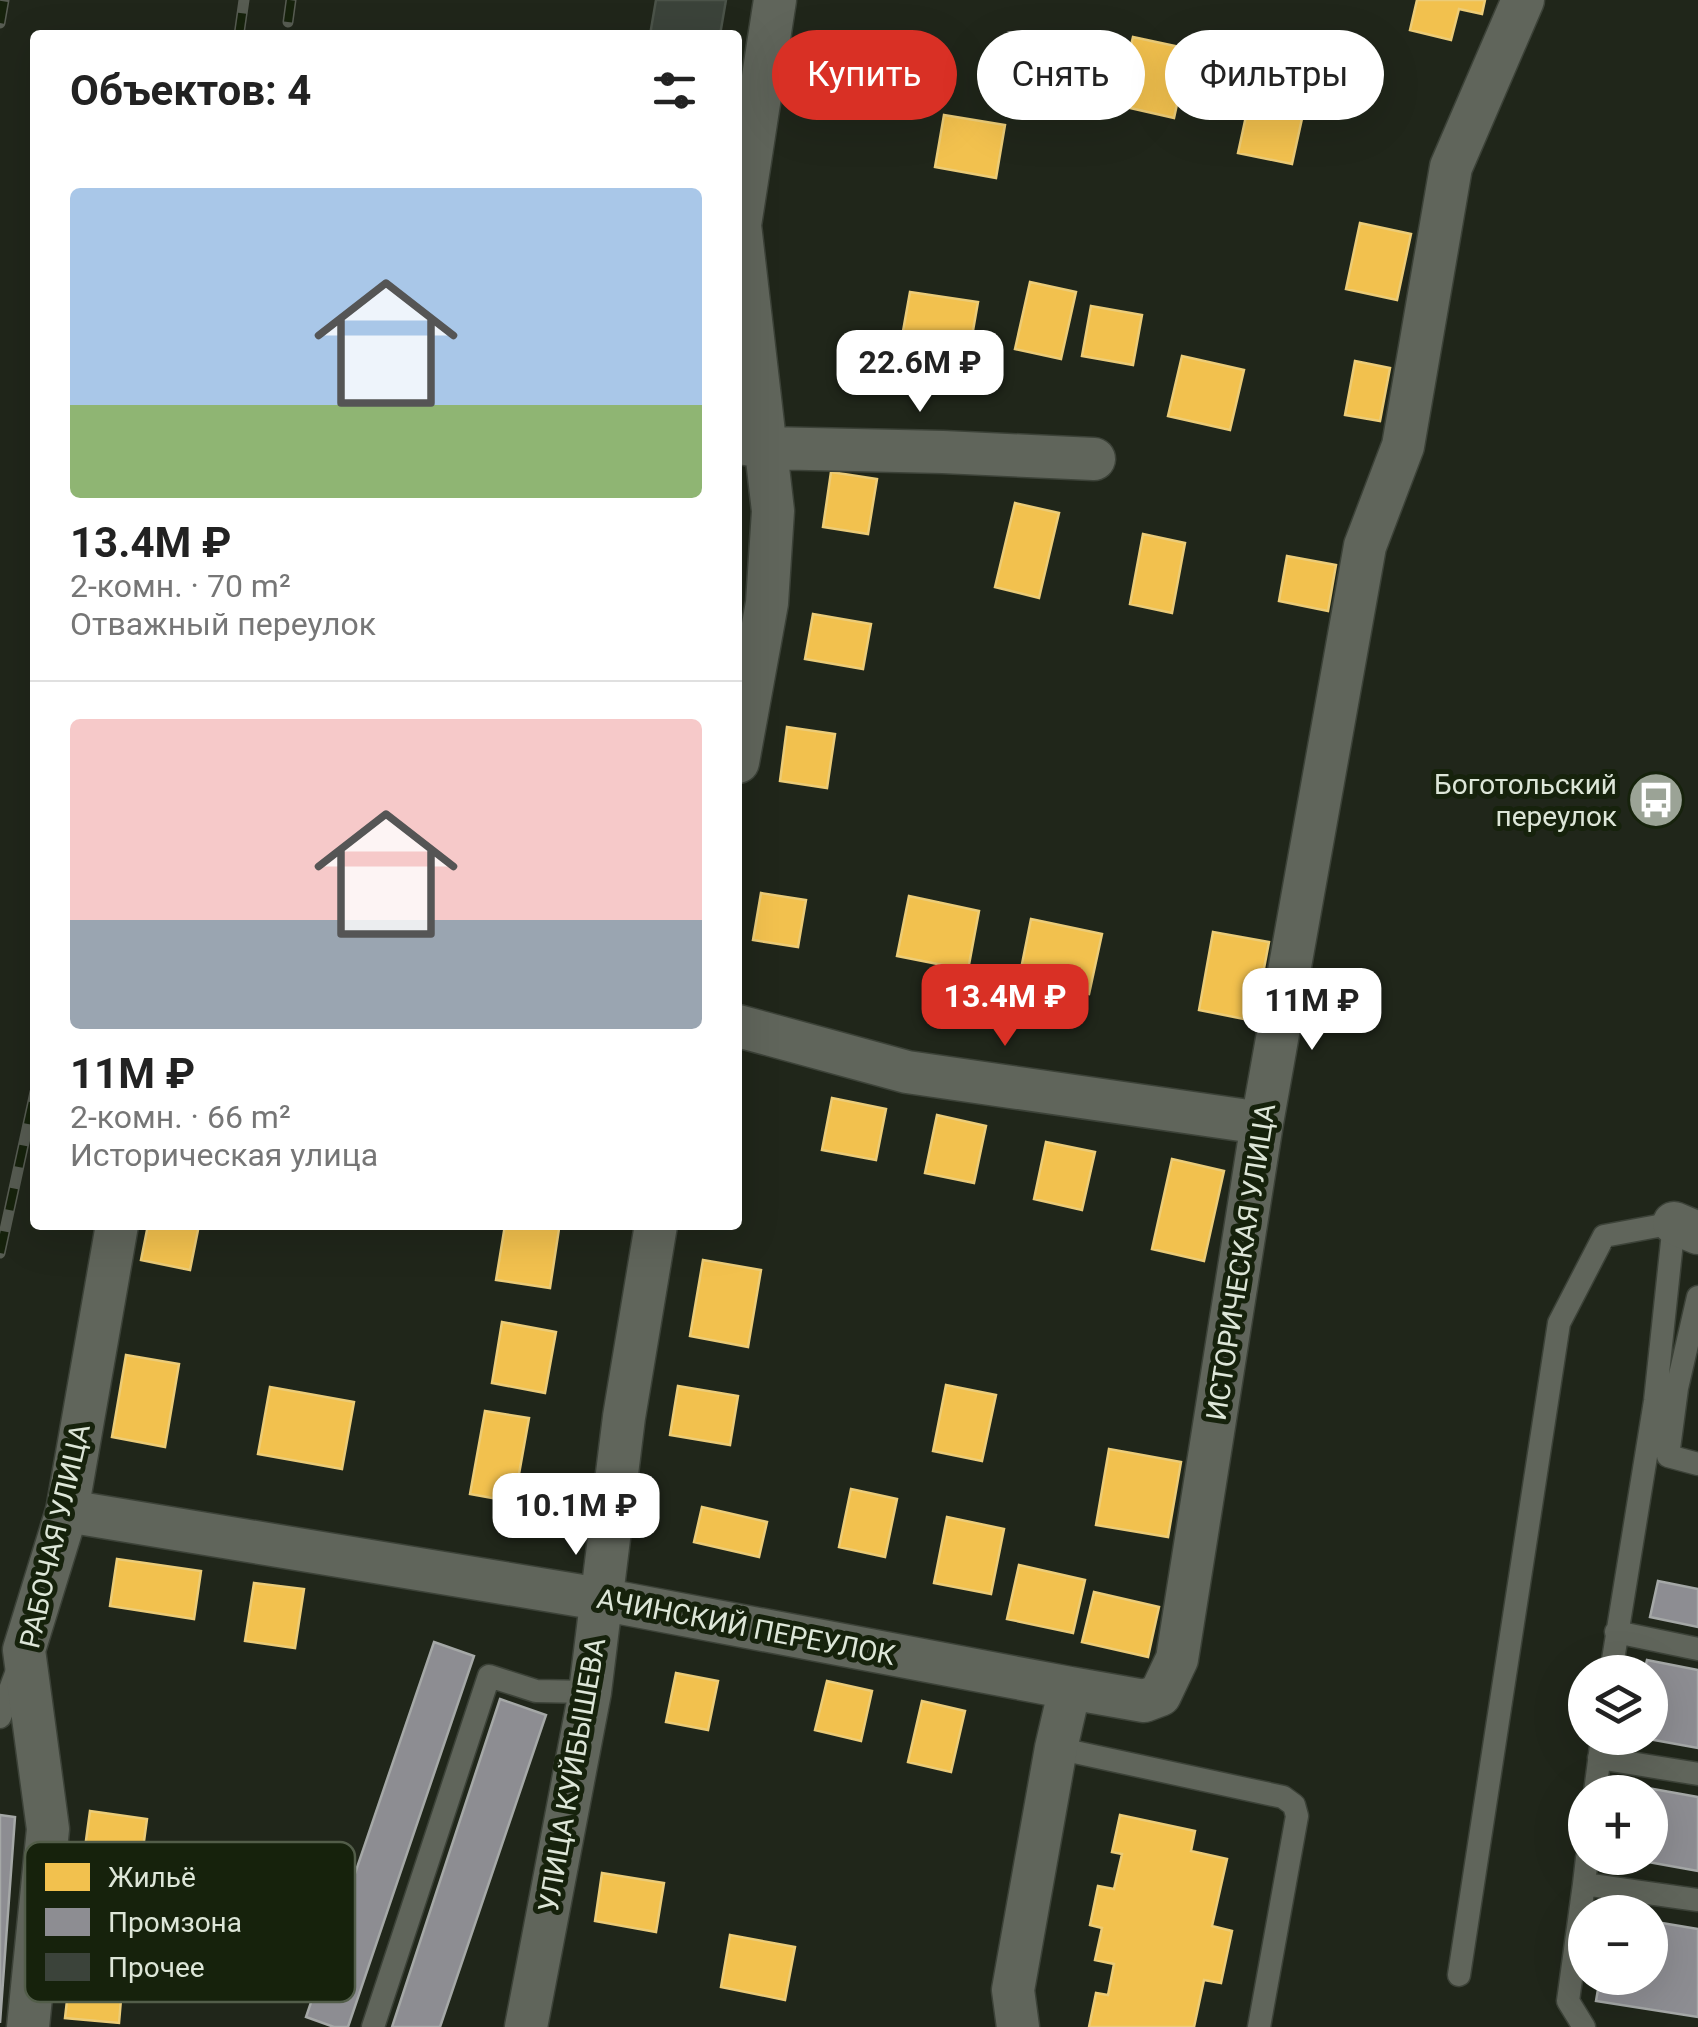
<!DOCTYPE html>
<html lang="ru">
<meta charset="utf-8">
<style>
body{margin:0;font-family:Roboto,sans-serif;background:#f6f6f6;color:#222;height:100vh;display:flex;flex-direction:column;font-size:38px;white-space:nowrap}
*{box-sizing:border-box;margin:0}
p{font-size:32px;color:#767676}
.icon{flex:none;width:55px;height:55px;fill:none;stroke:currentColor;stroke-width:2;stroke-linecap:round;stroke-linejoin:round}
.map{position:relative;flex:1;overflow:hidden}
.details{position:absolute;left:30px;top:30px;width:712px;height:1200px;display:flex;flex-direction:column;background:#fff;border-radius:10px;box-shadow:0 10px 40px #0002}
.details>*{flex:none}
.hud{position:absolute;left:772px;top:30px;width:775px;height:90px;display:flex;gap:20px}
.tools{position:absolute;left:1568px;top:1655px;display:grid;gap:20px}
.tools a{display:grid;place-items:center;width:100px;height:100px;border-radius:50%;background:#fff;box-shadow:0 10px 40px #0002;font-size:50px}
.price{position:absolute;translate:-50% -85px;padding:0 22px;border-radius:20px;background:#fff;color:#222;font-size:32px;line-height:65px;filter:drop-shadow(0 2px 5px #0008)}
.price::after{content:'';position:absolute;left:50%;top:60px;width:30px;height:22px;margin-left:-15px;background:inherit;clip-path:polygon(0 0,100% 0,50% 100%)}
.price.on{background:#d93025;color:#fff}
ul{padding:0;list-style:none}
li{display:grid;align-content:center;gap:20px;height:530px;padding:0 40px}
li+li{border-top:2px solid #e0e0e0}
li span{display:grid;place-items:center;height:310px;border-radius:10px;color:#555}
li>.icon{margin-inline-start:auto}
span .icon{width:180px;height:180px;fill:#fffc;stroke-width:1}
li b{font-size:42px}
h2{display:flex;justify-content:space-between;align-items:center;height:120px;padding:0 40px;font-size:42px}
.tag{padding:0 35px;border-radius:45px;background:#fff;box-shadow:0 10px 40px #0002;font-size:35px;line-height:90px}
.tag.on{background:#d93025;color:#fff}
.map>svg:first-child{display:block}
.homes{fill:#f2c14e;stroke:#eccc77;stroke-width:2.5}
.industry{fill:#8d8d92;stroke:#a5a8a7;stroke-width:2.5}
.building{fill:#3b433a;stroke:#4b5349;stroke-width:2.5}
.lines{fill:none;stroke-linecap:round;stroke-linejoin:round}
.service-casing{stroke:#3c4238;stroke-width:25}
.minor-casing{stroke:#3c4238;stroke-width:45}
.service{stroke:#60655b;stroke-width:22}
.minor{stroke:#60655b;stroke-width:42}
.rail-casing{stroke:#575c52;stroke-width:11}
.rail{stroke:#16220c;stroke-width:8;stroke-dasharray:22;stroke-linecap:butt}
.labels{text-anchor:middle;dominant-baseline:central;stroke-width:10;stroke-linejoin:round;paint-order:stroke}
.poi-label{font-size:28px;fill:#dde6d8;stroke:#16220c;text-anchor:end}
.street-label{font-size:28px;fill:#dde6d8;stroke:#16220c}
.key{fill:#16220c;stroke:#525d49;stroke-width:2.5}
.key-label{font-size:28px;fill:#dde6d8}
</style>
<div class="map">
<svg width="1698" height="2027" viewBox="0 0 1698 2027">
<rect width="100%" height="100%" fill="#20261a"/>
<path class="homes" d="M1417 0H1485L1482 14 1459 9 1451 40 1410 30Z
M1133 37 1189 49 1174 118 1117 105Z
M1253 84 1307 96 1292 164 1238 153Z
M944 115 1005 125 996 178 935 167Z
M1360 223 1411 234 1397 300 1346 289Z
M1030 282 1076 292 1061 359 1015 349Z
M910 292 978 302 968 359 900 348Z
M1091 306 1142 315 1133 365 1082 356Z
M1182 356 1244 370 1230 430 1168 416Z
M1355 361 1390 368 1380 421 1345 415Z
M831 472 877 479 868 534 823 527Z
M1015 503 1059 513 1039 598 995 587Z
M1143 534 1185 543 1172 613 1130 604Z
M1287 556 1336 565 1328 611 1279 601Z
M813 614 871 624 863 669 805 659Z
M787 727 835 734 827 788 780 781Z
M761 893 806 900 798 947 753 940Z
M909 896 979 911 968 970 897 956Z
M1031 919 1102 934 1089 994 1019 979Z
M1213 932 1269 942 1254 1021 1199 1010Z
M832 1098 886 1109 876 1160 822 1150Z
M937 1115 986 1126 974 1183 925 1173Z
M1046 1142 1095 1152 1082 1210 1034 1199Z
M1172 1159 1224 1171 1204 1261 1152 1249Z
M148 1225H199L190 1270 141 1260Z
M505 1225 559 1229 550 1288 496 1280Z
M703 1260 761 1270 748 1347 690 1336Z
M502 1322 556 1332 545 1393 492 1383Z
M126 1355 179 1364 165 1447 112 1437Z
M946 1385 996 1395 982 1461 933 1451Z
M678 1386 738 1396 730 1445 670 1435Z
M270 1387 354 1402 342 1469 258 1454Z
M485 1411 529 1418 514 1502 470 1494Z
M1109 1449 1181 1462 1168 1537 1096 1525Z
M851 1489 897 1499 885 1557 839 1547Z
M702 1507 767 1522 759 1557 694 1542Z
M947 1517 1004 1529 991 1594 934 1583Z
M117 1559 201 1571 194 1619 110 1606Z
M1019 1565 1085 1580 1073 1633 1007 1619Z
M254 1583 304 1589 295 1648 245 1641Z
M1094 1592 1159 1607 1148 1657 1082 1642Z
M676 1673 718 1681 708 1730 666 1722Z
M827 1681 872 1691 861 1741 815 1730Z
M922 1701 965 1711 951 1772 908 1762Z
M90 1811 147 1819 136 1900 79 1892Z
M1120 1815 1195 1831 1191 1851 1227 1859 1212 1926 1232 1931 1221 1983 1204 1980 1194 2027H1089L1096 1993 1108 1995 1114 1964 1095 1960 1102 1928 1090 1925 1098 1886 1114 1889 1122 1854 1112 1852Z
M602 1873 664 1883 656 1932 595 1921Z
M730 1935 795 1947 785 2000 721 1987Z
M69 1983 122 1988 119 2023 65 2018Z"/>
<path class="industry" d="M1658 1581 1698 1589V1627L1650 1617Z
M434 1642 474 1656 348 2027H334L306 2017Z
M1647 1660 1698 1670V1748L1643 1738H1650V1672H1644Z
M500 1699 546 1715 440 2027H392Z
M1631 1785 1698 1797V1871L1626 1858H1650V1792H1630Z
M0 1815 15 1817 0 2023Z
M1650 1921 1698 1929V2017L1596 2001 1600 1978H1650Z"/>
<path class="building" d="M656 0H726L720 35H650Z"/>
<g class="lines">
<g class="service-casing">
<path id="service" d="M1698 1297 1677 1388 1668 1456 1698 1464
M1616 1632 1698 1649
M0 1717 18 1668
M1056 1748 1283 1797 1294 1805 1297 1816 1259 2027
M1599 1758 1698 1774
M1595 1792 1602 1738
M1587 1858 1584 1884 1698 1900
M1584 1884 1568 2001 1584 2027
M1459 1975 1559 1323 1604 1236 1674 1223 1655 1401 1611 1672
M373 2027 489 1676 536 1691 590 1692"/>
</g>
<g class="minor-casing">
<path id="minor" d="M740 443 766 448 943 452 1094 459
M738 762 767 603 773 511 740 225 775 0
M738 1026 907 1072 1262 1123
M1674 1223 1698 1233
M67 1511 600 1599 1070 1688
M28 2027 48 1829 24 1650 67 1511 117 1225
M526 2027 590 1692 624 1417 656 1225
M1018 2027 1013 1990 1056 1748 1070 1688 1144 1701 1160 1695 1177 1659 1262 1123 1365 546 1403 446 1451 167 1523 0"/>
</g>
<use href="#service" class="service"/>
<use href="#minor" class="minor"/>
<g class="rail-casing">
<path id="rail" d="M288 22 291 0
M0 23 4 0
M239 35 244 0
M0 1253 35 1092"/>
</g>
<use href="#rail" class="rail"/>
</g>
<defs>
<g id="bus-disc" transform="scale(2.875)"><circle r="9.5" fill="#9ba396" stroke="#16220c"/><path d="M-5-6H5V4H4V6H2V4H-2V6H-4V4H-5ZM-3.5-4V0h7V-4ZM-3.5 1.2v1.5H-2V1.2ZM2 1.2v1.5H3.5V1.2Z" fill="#fff"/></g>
</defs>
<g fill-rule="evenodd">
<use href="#bus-disc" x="1656" y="800"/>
</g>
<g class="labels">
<g class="poi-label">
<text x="1617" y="784">Боготольский<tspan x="1617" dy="32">переулок</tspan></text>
</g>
<g class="street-label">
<text transform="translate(1241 1262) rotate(-81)">ИСТОРИЧЕСКАЯ УЛИЦА</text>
<text transform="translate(55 1536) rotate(-77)">РАБОЧАЯ УЛИЦА</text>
<text transform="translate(746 1627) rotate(11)">АЧИНСКИЙ ПЕРЕУЛОК</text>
<text transform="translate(572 1775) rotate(-80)">УЛИЦА КУЙБЫШЕВА</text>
</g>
</g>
<rect x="25" y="1842" width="330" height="160" rx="15" class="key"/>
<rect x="45" y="1863" width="45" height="28" fill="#f2c14e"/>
<rect x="45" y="1908" width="45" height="28" fill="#8d8d92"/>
<rect x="45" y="1953" width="45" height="28" fill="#3b433a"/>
<g class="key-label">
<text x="108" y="1887">Жильё</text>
<text x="108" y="1932">Промзона</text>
<text x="108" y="1977">Прочее</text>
</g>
</svg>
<div class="tools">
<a><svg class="icon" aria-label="layers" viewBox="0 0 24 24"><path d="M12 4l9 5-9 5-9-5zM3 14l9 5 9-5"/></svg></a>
<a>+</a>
<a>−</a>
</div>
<b class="price" style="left:920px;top:415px">22.6M ₽</b>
<b class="price on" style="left:1005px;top:1049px">13.4M ₽</b>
<b class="price" style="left:1312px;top:1053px">11M ₽</b>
<b class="price" style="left:576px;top:1558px">10.1M ₽</b>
<div class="hud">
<a class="tag on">Купить</a>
<a class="tag">Снять</a>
<a class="tag">Фильтры</a>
</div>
<section class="details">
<h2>Объектов: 4<svg class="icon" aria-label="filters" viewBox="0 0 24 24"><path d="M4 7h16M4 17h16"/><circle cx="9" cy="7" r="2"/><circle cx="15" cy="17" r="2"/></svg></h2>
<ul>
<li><span style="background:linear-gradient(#a9c7e8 70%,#8fb573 0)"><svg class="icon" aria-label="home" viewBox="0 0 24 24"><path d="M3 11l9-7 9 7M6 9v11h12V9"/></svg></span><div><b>13.4M ₽</b><p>2-комн. · 70 m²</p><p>Отважный переулок</p></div></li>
<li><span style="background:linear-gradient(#f6c9c9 65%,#9aa5b1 0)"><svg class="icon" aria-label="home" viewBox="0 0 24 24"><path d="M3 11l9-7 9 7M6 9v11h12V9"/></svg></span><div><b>11M ₽</b><p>2-комн. · 66 m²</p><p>Историческая улица</p></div></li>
</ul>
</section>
</div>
